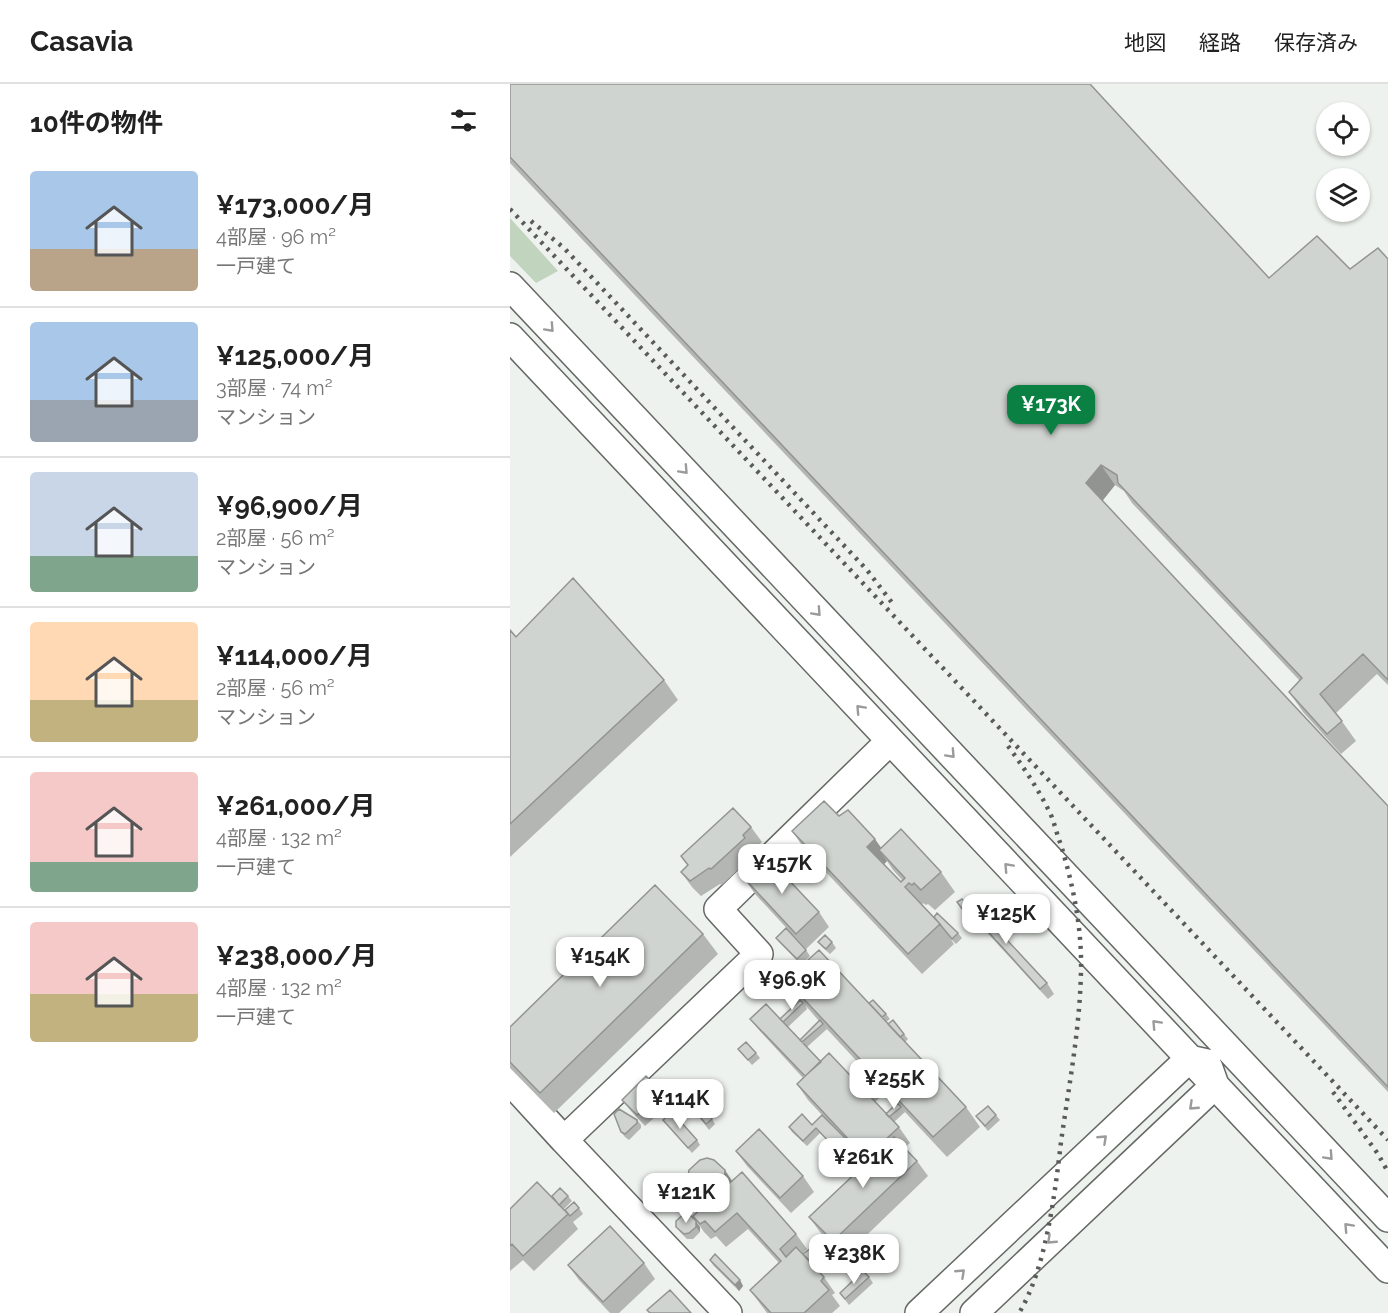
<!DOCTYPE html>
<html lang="ja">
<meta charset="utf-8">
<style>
body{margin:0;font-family:Raleway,"Noto Sans JP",sans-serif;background:#f2f2f2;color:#222;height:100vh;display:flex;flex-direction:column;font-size:22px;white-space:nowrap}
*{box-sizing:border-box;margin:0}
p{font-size:20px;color:#767676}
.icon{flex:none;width:33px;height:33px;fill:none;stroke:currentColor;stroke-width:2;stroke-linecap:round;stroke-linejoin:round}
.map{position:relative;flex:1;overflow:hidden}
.side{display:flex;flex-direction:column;background:#fff;width:510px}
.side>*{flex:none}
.tools{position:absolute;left:806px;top:18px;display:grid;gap:12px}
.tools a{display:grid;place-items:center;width:54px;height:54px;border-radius:50%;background:#fff;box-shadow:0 2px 4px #0004;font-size:30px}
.price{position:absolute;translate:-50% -51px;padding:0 14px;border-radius:12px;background:#fff;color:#222;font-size:20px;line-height:39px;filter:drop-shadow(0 2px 3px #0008)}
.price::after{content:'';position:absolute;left:50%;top:36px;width:18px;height:14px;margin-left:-9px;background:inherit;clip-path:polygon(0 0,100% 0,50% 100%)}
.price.selected{background:#0b8043;color:#fff}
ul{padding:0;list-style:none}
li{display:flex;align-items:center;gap:18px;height:150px;padding:0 30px}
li+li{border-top:2px solid #e0e0e0}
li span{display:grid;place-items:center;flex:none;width:168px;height:120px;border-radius:6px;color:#555}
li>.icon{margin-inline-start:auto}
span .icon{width:72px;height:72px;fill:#fffc;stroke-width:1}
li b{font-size:26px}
h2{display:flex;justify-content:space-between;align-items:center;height:72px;padding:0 30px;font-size:26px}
header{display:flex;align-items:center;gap:36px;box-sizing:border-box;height:84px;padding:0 30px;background:#fff;border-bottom:2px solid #e0e0e0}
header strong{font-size:28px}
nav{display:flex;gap:33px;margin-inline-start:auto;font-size:21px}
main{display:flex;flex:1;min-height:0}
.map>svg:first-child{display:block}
.green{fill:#c0d4be}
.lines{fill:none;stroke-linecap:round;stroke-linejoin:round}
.minor-casing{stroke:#656865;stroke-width:30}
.minor{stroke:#fff;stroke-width:27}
.rail{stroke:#595b59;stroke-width:4.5;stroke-dasharray:3 6;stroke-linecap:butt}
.wall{fill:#b3b6b3;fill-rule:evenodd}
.shaded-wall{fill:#929492}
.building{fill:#d0d4d0;stroke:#929492;stroke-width:1.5}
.oneway{stroke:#9a9b9a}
</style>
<header>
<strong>Casavia</strong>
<nav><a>地図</a><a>経路</a><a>保存済み</a></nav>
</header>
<main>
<section class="side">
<h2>10件の物件<svg class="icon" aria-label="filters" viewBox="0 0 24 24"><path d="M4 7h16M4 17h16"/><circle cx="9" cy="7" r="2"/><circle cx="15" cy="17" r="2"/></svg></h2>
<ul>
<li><span style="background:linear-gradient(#a9c7e8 65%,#b9a48a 0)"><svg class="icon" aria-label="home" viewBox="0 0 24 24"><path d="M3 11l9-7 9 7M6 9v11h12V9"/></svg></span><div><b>¥173,000/月</b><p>4部屋 · 96 m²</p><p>一戸建て</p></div></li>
<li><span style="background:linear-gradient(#a9c7e8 65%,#9aa5b1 0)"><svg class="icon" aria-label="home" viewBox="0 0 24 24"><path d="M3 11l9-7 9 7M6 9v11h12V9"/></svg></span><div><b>¥125,000/月</b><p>3部屋 · 74 m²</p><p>マンション</p></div></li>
<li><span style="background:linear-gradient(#c9d6e8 70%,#7fa58c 0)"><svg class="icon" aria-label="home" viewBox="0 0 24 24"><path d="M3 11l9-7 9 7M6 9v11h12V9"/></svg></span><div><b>¥96,900/月</b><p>2部屋 · 56 m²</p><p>マンション</p></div></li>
<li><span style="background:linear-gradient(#ffd9b3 65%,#c2b280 0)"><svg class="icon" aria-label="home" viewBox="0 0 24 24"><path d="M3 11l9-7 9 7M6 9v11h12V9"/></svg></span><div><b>¥114,000/月</b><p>2部屋 · 56 m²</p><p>マンション</p></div></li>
<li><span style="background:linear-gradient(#f6c9c9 75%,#7fa58c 0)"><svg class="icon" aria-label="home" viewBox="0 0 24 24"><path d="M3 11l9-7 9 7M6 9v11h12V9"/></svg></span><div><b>¥261,000/月</b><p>4部屋 · 132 m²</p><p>一戸建て</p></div></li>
<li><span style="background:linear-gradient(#f6c9c9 60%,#c2b280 0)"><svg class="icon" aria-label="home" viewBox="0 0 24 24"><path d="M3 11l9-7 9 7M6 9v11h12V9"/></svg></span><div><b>¥238,000/月</b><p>4部屋 · 132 m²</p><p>一戸建て</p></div></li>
</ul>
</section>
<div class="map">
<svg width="878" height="1229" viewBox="0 0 878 1229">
<rect width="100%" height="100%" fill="#eef2ee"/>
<path class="green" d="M0 134 48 187 26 199 0 172Z"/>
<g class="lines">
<g class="minor-casing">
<path id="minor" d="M0 202 878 1134
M0 253 878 1185
M0 997 54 1056
M218 1229 54 1056 249 870 208 825 380 657
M409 1229 679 975 697 979
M464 1229 705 1001 699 984"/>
</g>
<use href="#minor" class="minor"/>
<path class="rail" d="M0 125 878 1056
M21 137 54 164 107 220 357 486 383 520
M498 662C514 684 529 706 541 731 545 741 547 751 551 761 563 801 572 844 571 886 570 944 559 1001 551 1058 545 1109 536 1185 509 1229
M823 1008 868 1070 878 1088"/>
</g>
<path class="wall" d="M0 0 759 194 840 185 878 175V601L867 590 826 629 846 657 831 670 793 628 779 608 790 597 622 419 614 407 605 401 592 417 878 722V1008L0 79Z
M0 546 6 553 154 596 168 616 0 773Z
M329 732 371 764 431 788 445 808 425 826 418 820 416 821 413 819 412 821 424 833 448 849 452 854 446 860 440 854 444 860 412 890 296 767 282 747ZM377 777 383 786 392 796 391 798 374 780Z
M241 743 252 758 244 766 246 769 212 801 210 800 191 812 182 803 171 788 178 782 171 772Z
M234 794 309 828 319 843 296 865 245 810Z
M452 815 537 899 544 910 538 915 459 829 457 831 447 818Z
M193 850 208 870 44 1029 0 984V943Z
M266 854 296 866 300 872 291 881 270 859Z
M308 858H322L326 864 320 870 312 863Z
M276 896 359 919 376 930 380 935 376 938 394 950 398 955 395 958 456 1023 470 1043 437 1073 394 1027 395 1028 384 1038 389 1043 400 1059 394 1064 407 1077 418 1092 334 1173 310 1148 299 1133 357 1079 353 1075 355 1078 346 1086 332 1069 340 1061 336 1057 338 1060 329 1069 310 1049 297 1062 282 1048 279 1043 302 1041 312 1031 298 1016 287 1000 293 994 248 945 240 935H270L290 916ZM296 922 309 937 290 956 278 943 297 925ZM315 943 368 1000 357 1010 311 978 297 963 317 945ZM375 1007 387 1019 376 1030 365 1018 376 1008Z
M228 965 246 969 250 974 242 981Z
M151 1010 149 1012 156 1023 135 1042 120 1026 112 1016Z
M183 1025 202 1035 205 1040 199 1046Z
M486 1031 490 1036 478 1047 466 1032Z
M127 1036 131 1041V1044L119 1056 115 1053 111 1048Z
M153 1036 187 1056 190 1061 182 1069Z
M226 1067 293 1092 304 1108 281 1129 237 1082Z
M222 1097 286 1150 297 1165 292 1170 311 1174 315 1180 308 1186 314 1193 325 1209 322 1211 330 1222 322 1229H257L251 1221 240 1206 269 1179 238 1145 216 1163 206 1152 201 1155 194 1148 183 1132 196 1121 187 1111 179 1100Z
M42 1112H58L62 1117 54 1125 55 1126 69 1124 73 1130 63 1138 68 1145 24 1187 13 1176 0 1187V1125Z
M166 1143H190V1148L183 1155H177L170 1148Z
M200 1176 230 1196 233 1202 229 1207 203 1181Z
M134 1179 145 1195 109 1229H100L69 1196 58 1181Z
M359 1193 363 1199 339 1221 330 1209Z"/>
<path class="shaded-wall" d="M591 381 605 401 590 420 576 399Z
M365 755 379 775 369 766 377 777 371 783 357 763Z
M144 1000 151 1010 149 1012 140 1003Z
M215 1086 222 1097 218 1117 210 1107Z
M186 1137 190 1143V1148L186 1143Z
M230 1196 233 1202 229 1207 225 1201Z"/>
<path class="building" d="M0 0H580L759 194 807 152 840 185 868 164 878 175V596L853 570 810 610 832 637 817 650 779 608 792 594 608 399 607 391 591 381 576 399 878 722V1003L0 73Z
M63 494 154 596 0 740V546L6 553Z
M314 717 329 732 338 726 365 755 357 763 391 798 395 794 369 766 391 745 431 788 411 806 404 799 402 801 399 799 395 803 430 840 398 870 282 747Z
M223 724 241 743 233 751 235 754 201 785 199 784 180 797 171 788 178 781 171 772Z
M257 773 309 828 286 850 234 794Z
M145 801 193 850 30 1009 0 978V943Z
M452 815 455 818 453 820 455 824 453 826 447 818Z
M459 815 537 899 530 905 453 820Z
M427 829 448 849 442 855 424 833Z
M276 844 296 866 287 875 266 854Z
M315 851 322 858 316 865 308 858Z
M309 866 456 1023 423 1053 276 896Z
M290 916 293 919 273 938 270 935Z
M363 916 376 930 372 933 359 919Z
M256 920 311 978 295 992 240 935Z
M310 936 313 940 292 958 290 956Z
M383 936 394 950 390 953 378 940Z
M236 958 246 969 238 976 228 965Z
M319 969 389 1043 356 1074 287 1000Z
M136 992 144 1000 140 1003 149 1012 127 1031 112 1016Z
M369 999 372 1003 361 1013 357 1010Z
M387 1019 391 1023 379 1033 376 1030Z
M189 1020 202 1035 196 1040 183 1025Z
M478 1022 486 1031 475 1042 466 1032Z
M109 1025 127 1036V1039L115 1050 111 1048 104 1030Z
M162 1028 187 1056 178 1064 153 1036Z
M292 1030 302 1041 312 1031 335 1054 325 1064 306 1044 293 1057 279 1043Z
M249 1045 293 1092 270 1114 226 1067Z
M384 1053 407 1077 323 1157 299 1133Z
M340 1061 351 1072 342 1081 332 1069Z
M197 1074 204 1076 215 1086 214 1101 210 1107 204 1111H190L179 1100 178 1093 179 1086 190 1076Z
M232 1088 286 1150 270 1165 276 1173 286 1163 314 1193 311 1197 319 1206 294 1229H261L240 1206 271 1177 227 1129 205 1148 195 1137 190 1140 183 1132Z
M27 1098 58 1130 13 1172 2 1160 0 1162V1125Z
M50 1104 58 1112 49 1121 42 1112Z
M64 1118 69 1124 60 1132 55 1126Z
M174 1130H179L186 1137V1143L179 1149 174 1150 166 1143V1137Z
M100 1142 134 1179 93 1218 58 1181Z
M301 1164 311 1174 304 1181 293 1170Z
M205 1170 230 1196 225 1201 200 1176Z
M353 1187 359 1193 335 1215 330 1209Z
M160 1206 181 1229H140L137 1226Z"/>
<defs><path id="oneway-chevron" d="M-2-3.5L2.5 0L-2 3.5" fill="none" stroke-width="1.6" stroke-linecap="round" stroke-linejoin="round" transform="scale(1.5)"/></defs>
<g class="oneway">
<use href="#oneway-chevron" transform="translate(40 244) rotate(47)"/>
<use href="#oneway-chevron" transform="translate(174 386) rotate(47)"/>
<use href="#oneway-chevron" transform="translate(307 528) rotate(47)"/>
<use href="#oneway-chevron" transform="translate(350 625) rotate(-133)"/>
<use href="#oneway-chevron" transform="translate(441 670) rotate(47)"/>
<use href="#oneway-chevron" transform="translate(498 783) rotate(-133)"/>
<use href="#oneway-chevron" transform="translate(646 940) rotate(-133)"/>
<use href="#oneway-chevron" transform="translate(683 1022) rotate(137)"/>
<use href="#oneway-chevron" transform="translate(593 1055) rotate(-43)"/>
<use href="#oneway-chevron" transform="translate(819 1072) rotate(47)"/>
<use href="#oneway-chevron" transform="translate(838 1143) rotate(-133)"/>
<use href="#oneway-chevron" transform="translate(541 1156) rotate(137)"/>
<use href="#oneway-chevron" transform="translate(451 1189) rotate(-43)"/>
</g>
</svg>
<div class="tools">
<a><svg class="icon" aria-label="locate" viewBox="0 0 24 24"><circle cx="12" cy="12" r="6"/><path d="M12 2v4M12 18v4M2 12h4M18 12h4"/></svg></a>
<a><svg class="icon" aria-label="layers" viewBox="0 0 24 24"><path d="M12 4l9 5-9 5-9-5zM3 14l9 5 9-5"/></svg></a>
</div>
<b class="price selected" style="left:541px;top:352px">¥173K</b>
<b class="price" style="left:272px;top:811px">¥157K</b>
<b class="price" style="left:496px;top:861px">¥125K</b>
<b class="price" style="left:90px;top:904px">¥154K</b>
<b class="price" style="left:282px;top:927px">¥96.9K</b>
<b class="price" style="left:384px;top:1026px">¥255K</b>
<b class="price" style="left:170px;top:1046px">¥114K</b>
<b class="price" style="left:353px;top:1105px">¥261K</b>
<b class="price" style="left:176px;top:1140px">¥121K</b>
<b class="price" style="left:344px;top:1201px">¥238K</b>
</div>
</main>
